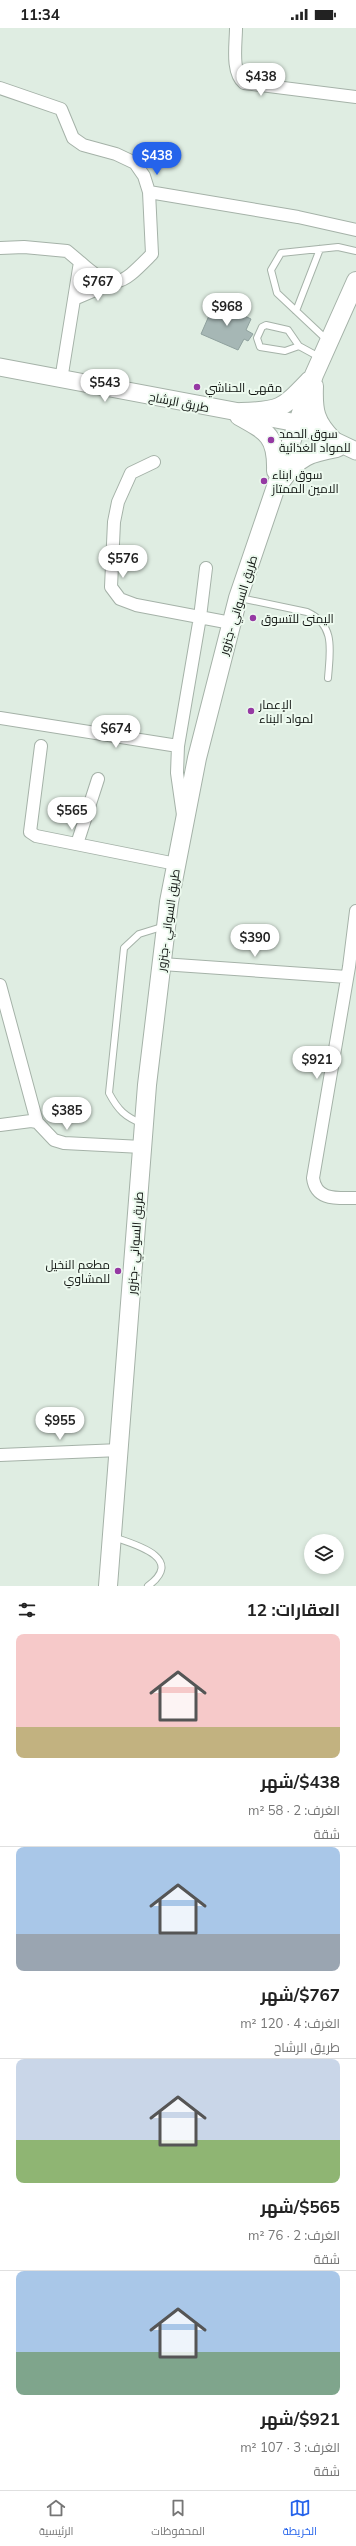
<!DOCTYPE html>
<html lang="ar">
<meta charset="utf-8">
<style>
body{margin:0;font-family:Mulish,Cairo,sans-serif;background:#f2f2f2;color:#222;direction:rtl;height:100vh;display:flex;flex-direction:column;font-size:15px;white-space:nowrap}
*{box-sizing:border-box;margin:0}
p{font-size:13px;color:#767676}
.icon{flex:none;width:22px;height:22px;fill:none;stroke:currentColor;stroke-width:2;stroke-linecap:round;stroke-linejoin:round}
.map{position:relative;height:1558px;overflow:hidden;direction:ltr}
.side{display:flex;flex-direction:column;background:#fff;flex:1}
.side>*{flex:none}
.buttons{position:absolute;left:304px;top:1506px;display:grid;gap:8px}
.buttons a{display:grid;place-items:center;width:40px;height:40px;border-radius:50%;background:#fff;box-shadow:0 2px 6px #0003;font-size:20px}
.price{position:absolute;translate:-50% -34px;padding:0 9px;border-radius:14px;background:#fff;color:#222;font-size:13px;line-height:26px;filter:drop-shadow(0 1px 2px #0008)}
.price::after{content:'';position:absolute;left:50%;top:24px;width:12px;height:9px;margin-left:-6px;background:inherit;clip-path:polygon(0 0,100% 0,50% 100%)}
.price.current{background:#2563eb;color:#fff}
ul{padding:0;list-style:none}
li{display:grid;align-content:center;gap:8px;height:212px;padding:0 16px}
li+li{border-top:1px solid #e0e0e0}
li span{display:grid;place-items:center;height:124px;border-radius:8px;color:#555}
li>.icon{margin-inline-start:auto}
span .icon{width:72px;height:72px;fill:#fffc;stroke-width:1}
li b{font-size:17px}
h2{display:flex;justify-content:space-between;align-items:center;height:48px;padding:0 16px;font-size:17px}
.status{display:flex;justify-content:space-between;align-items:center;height:28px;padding:0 20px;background:#fff;direction:ltr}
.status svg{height:11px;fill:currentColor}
.dock{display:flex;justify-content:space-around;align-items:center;height:56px;border-top:1px solid #e0e0e0;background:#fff;font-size:11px;color:#767676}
.dock a{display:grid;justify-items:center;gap:2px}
.dock .current{color:#2563eb}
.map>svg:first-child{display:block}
.building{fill:#a6b7b5;stroke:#8fa19e}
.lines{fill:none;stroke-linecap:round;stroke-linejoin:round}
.lane-casing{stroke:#a5b2a8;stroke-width:8}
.street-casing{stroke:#a5b2a8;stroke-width:14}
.secondary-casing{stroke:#a5b2a8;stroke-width:19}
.primary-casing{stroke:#a5b2a8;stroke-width:20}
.lane{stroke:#fff;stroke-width:6}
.street{stroke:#fff;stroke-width:12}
.secondary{stroke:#fff;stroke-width:17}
.primary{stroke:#fff;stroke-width:18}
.poi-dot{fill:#9539a3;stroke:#edfaef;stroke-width:1.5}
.labels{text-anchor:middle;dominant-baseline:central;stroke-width:4;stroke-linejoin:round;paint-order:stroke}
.poi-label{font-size:12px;fill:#0d110e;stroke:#edfaef;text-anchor:start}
.street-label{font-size:12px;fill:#0d110e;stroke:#edfaef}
</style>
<div class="status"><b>11:34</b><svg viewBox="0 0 49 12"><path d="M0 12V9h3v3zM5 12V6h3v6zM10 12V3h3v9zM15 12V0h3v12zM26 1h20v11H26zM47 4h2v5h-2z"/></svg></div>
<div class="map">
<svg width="356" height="1558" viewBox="0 0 356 1558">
<rect width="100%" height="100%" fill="#dfede2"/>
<path class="building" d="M215 274 251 291 246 302 253 306 248 313 244 311 238 322 201 306Z"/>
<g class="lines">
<g class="lane-casing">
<path id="lane" d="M296 283 320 221
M266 297 288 302 299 318 285 323 260 319 257 310 262 299Z
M327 312 277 265 271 242 281 225 338 219 356 223
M299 318 321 330
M240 570 307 584C336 597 330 623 328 650
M143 1096C125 1089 118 1082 109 1065L124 920 139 906 165 898
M113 1509C134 1516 186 1530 148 1558"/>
</g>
<g class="street-casing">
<path id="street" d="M236 0C236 16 231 44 244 55L356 69
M0 60 61 81 73 110 83 117 116 126 135 135 144 148 149 164 152 226C122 256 115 266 80 234
M149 164 298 189 356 202
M0 220 24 219 67 223 80 234 61 352
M74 271 114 254
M154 434 131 445 118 474 114 494 111 559 120 571 136 577 231 595
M0 690 178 718 177 745 183 787
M41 718 30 804 36 808 176 836
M178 718 200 589 206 540
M77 816 98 751
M356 883 349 939 313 1150C316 1173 337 1170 356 1170
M162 936 347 949
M0 957 37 1094
M0 1097 31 1093 37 1094 54 1112 64 1115 142 1119
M0 1427 120 1422"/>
</g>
<g class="secondary-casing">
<path id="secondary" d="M0 339 297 395 356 423"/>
</g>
<g class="primary-casing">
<path id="primary" d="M314 358C313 383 315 394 333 412
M241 384C281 383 282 381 310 352
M239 388C268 404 277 409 276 443
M282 452C299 428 310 425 337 420
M108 1558 147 1057 169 874 197 730 238 570 314 347 356 253"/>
</g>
<use href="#lane" class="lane"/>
<use href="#street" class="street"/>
<use href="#secondary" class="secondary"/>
<use href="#primary" class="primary"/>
</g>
<g class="poi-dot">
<circle cx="197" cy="359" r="4"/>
<circle cx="271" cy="412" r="4"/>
<circle cx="264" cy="453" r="4"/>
<circle cx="253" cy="590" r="4"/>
<circle cx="251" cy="683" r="4"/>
<circle cx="118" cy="1243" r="4"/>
</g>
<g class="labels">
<g class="poi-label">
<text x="205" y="359">مقهى الحناشي</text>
<text x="279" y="405">سوق الحمد<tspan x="279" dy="14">للمواد الغذائية</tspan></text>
<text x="272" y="446">سوق ابناء<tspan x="272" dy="14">الامين الممتاز</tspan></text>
<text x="261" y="590">اليمنى للتسوق</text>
<text x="259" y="676">الإعمار<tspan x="259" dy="14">لمواد البناء</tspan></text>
<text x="110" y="1236" text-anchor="end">مطعم النخيل<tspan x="110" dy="14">للمشاوي</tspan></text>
</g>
<g class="street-label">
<text transform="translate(179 374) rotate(11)">طريق الرشاح</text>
<text transform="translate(238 577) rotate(-73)">طريق السواني -جنزور</text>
<text transform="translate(168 892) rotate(-82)">طريق السواني -جنزور</text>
<text transform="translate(135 1215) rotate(-86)">طريق السواني -جنزور</text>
</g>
</g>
</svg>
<div class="buttons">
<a><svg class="icon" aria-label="layers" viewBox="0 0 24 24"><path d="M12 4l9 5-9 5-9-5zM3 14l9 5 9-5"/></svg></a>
</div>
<b class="price" style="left:261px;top:69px">$438</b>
<b class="price current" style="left:157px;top:148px">$438</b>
<b class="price" style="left:98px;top:274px">$767</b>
<b class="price" style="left:227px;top:299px">$968</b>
<b class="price" style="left:105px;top:375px">$543</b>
<b class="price" style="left:123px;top:551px">$576</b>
<b class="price" style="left:116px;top:721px">$674</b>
<b class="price" style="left:72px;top:803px">$565</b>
<b class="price" style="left:255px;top:930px">$390</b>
<b class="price" style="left:317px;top:1052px">$921</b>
<b class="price" style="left:67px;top:1103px">$385</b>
<b class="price" style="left:60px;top:1413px">$955</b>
</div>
<section class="side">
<h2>العقارات: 12<svg class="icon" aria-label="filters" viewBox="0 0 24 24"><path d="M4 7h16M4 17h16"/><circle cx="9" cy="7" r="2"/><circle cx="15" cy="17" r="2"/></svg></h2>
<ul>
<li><span style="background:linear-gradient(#f6c9c9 75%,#c2b280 0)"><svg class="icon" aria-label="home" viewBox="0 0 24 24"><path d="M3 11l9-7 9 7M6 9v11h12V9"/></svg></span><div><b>$438/شهر</b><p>الغرف: 2 · 58 m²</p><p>شقة</p></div></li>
<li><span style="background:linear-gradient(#a9c7e8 70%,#9aa5b1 0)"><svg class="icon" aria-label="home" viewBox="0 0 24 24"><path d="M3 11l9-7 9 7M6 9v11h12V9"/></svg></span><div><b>$767/شهر</b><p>الغرف: 4 · 120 m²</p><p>طريق الرشاح</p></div></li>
<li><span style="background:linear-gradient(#c9d6e8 65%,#8fb573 0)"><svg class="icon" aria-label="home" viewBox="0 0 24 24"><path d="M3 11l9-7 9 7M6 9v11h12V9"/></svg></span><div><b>$565/شهر</b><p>الغرف: 2 · 76 m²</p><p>شقة</p></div></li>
<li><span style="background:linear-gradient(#a9c7e8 65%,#7fa58c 0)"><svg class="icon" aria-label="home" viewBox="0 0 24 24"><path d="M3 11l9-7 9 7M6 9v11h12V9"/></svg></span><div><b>$921/شهر</b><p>الغرف: 3 · 107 m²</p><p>شقة</p></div></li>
</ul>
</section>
<nav class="dock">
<a class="current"><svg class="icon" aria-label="map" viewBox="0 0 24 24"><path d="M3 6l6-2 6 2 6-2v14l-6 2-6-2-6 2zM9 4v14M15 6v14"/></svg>الخريطة</a>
<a><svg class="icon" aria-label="saved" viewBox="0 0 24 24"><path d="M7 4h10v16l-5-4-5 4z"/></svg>المحفوظات</a>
<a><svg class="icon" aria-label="home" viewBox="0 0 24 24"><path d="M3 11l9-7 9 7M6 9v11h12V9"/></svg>الرئيسية</a>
</nav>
